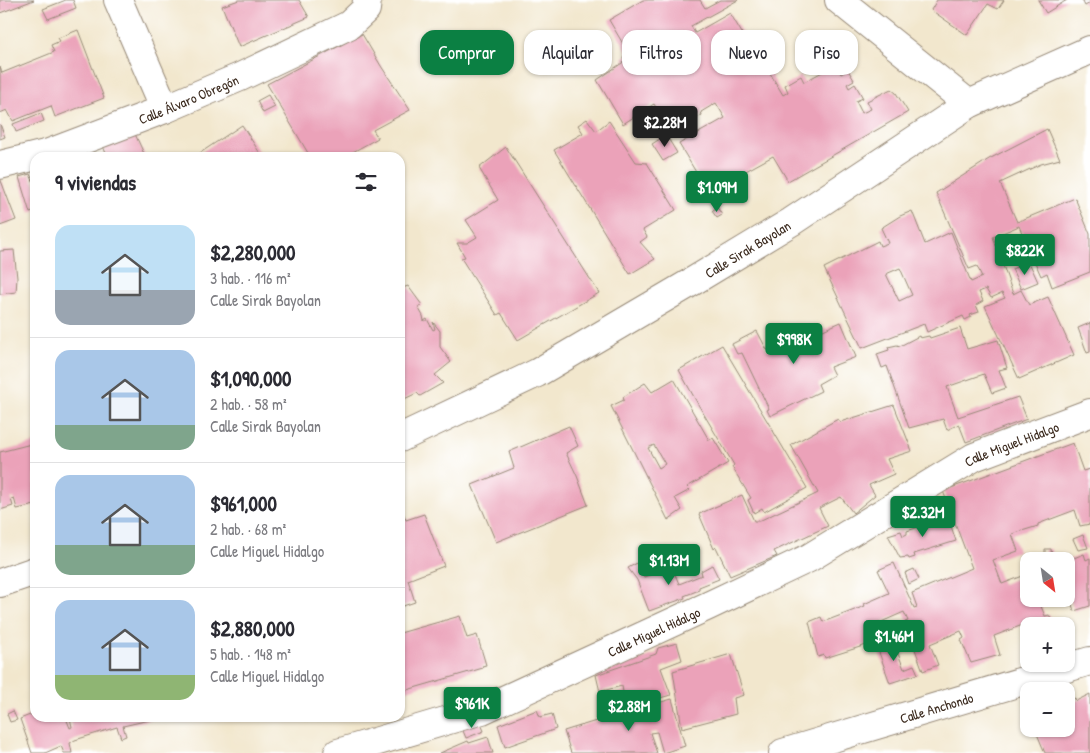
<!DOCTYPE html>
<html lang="es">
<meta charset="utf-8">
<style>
body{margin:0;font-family:"Patrick Hand",sans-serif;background:#f7f7f7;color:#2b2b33;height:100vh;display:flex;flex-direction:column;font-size:19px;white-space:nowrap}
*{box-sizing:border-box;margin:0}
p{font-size:16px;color:#7c7c81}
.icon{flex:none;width:28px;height:28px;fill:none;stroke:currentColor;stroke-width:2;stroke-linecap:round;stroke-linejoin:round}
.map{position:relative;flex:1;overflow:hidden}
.drawer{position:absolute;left:30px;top:152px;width:375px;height:570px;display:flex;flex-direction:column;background:#fff;border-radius:15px;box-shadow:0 1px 4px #0004}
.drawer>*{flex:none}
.hud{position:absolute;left:420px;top:30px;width:475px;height:45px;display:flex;gap:10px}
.needle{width:32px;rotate:150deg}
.fabs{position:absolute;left:1020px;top:552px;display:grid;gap:10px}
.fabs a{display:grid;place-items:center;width:55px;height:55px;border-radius:10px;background:#fff;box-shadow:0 1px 4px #0004;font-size:25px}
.price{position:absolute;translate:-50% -42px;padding:0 11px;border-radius:5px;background:#0b8043;color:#fff;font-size:16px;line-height:32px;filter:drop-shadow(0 1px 2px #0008)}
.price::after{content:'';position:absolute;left:50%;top:30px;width:15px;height:11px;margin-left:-8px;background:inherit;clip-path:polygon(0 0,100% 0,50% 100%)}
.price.on{background:#222;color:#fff}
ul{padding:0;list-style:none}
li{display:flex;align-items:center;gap:15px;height:125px;padding:0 25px}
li+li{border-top:1px solid #e1e1e2}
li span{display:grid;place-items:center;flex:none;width:140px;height:100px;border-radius:15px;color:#555}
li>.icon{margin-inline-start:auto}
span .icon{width:60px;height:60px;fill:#fffc;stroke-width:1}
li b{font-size:21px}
h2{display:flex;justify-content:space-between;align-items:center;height:60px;padding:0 25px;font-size:21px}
.chip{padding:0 18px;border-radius:15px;background:#fff;box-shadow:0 1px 4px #0004;font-size:18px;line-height:45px}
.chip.on{background:#0b8043;color:#fff}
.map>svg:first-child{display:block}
.building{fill:#eba2b9;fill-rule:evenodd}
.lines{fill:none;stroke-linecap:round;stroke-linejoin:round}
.street-casing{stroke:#968876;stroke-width:30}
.secondary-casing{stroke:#968876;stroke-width:30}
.street{stroke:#fff;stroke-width:28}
.secondary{stroke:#fff;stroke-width:28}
.labels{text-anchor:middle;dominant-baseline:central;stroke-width:4;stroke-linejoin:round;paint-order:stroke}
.street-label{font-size:14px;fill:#3b2a1e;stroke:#fff}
</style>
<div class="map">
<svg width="1090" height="753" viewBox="0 0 1090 753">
<rect width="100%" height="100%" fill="#fff"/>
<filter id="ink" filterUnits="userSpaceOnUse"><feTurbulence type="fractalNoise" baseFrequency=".02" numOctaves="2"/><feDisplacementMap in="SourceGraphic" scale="10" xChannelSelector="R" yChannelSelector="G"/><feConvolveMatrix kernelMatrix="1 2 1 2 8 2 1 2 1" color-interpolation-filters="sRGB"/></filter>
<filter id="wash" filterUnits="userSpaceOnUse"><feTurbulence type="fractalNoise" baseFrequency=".0096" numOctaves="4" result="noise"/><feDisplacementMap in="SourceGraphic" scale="20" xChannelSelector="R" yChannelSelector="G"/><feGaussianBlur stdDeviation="1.12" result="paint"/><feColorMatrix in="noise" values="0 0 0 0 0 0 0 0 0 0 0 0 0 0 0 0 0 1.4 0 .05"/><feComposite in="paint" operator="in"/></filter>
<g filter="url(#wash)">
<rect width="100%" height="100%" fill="#f2e7cd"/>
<g id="blocks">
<path class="building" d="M0 0H34L0 13Z
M66 0H73L76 8 48 19 43 9Z
M239 0H299L309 17 239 47 222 6Z
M643 0H700L705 8 720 0H738L691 26 695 33 730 13 758 60 761 58 783 95 788 92 785 85 801 76 804 82 835 65 841 74 848 70 854 80 847 84 849 88 855 84 863 98 856 101 862 113 871 109 867 101 891 89 896 93 908 112 788 181 773 156 708 192 679 144 725 118 716 103 701 112 702 115 686 125 689 129 674 138 654 104 623 124 597 80 625 61 623 58 629 54 609 20Z
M937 0H1004L998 9 988 4 967 35 931 10Z
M1038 0H1067L1046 13Z
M1082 0H1090V3L1085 6Z
M78 30 104 98 55 117 51 106 13 121 7 110 0 113V67L2 73 54 52 51 45 60 41 58 38Z
M362 34 381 66 410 110 373 130 378 138 342 158H311L267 84Z
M268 95 275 107 263 113 257 101Z
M41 113 44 121 16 132 13 124Z
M587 119 596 131 609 121 636 162 647 163 676 210 643 230 647 237 640 242 655 259 630 274 554 150 583 133 578 125Z
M0 124 5 137 0 139Z
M242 125 263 158H203L200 153Z
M1047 129 1060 159 1041 164 1000 183 1017 222 1075 198 1090 234V272L1052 287 1047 273 1041 276 1019 226 993 237 1013 294 1021 290 1029 305 1048 297 1074 355 1019 379 985 306 1005 298 1002 293 991 298 986 289 979 292 983 301 976 305 979 312 970 315 971 317 965 320 963 316 927 332 924 324 862 348 824 268 878 241 880 246 888 243 881 228 900 216 912 211 925 244 951 232 971 282 982 277 977 266 969 269 936 193 989 159ZM900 268 912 295 899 301 886 274Z
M135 134 146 158H108L102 144Z
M666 135 677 153 663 161 652 144Z
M506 147 599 293 518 340 501 313 497 315 461 258 465 257 457 243H467L477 237 466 220 498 200 479 168Z
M30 174 35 185V211L30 213 19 177Z
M0 178 16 220 0 226Z
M717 207 722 215 717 218 712 211Z
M14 250 17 278 16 292 0 294V251Z
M1029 262 1038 282 1021 289 1012 269Z
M408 286 422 305 418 307 423 316 424 321 427 319 433 330 435 329 433 322 440 331V347L451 362 435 375 443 383 420 396 417 393 400 401V289Z
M841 322 856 357 830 367 834 375 818 384 821 391 770 416 767 410 769 409 742 353 737 354 732 344 757 331 767 350 793 336 796 342Z
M1090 323V352L1087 353 1078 328Z
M960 328 967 349 998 340 1007 368 999 370 1006 388 992 393 984 374 947 387 958 417 1018 397 1027 419 966 442 959 424 947 430 943 419 909 428 887 366 882 368 877 354 889 350 888 347 897 345 900 346 919 336 920 338 929 336 930 338Z
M722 345 807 488 764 512 762 508 754 513 748 500 751 498 732 467 734 465 699 406 679 370Z
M674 379 709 440 713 438 728 463 687 487 690 490 675 498 682 510 668 520 611 406 624 400 623 397 645 383 652 392ZM654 445 665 464 659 468 648 448Z
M894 405 912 451 887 459 894 474 869 485 875 495 853 513 841 497 819 508 828 526 774 551 777 556 730 576 716 547 714 549 699 514 742 495 754 521H759L812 496 818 493 791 445 838 419 840 422Z
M569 426 578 446 566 453 577 476 588 505 496 542 472 485 514 468 509 452Z
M35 443V505L17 509 14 498 11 499 13 506 0 510V452Z
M1073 443 1083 471 1090 469V524L1080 526 1075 510 1038 524V526L1012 534 1018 551 993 560 1002 584 1028 574 1029 599H1038L1045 616 1049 615 1054 626H1036L1033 621 994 636 1000 655 971 663 961 640 964 638 961 631 930 644 938 665 923 671 905 622 908 621 904 612 870 627 876 642 825 658 824 655 818 657 809 622 821 617 823 622 865 606 864 604 889 593 878 570 894 563 914 608 917 607 912 593 972 568 943 491Z
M403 512 406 520 424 514 444 566 408 580 415 602 400 607V513Z
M948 517 956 541 914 554 915 557 909 559 908 557 900 558 888 535 901 531 903 536 907 534V531Z
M1083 535 1088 548 1078 550 1073 539Z
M1045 549H1051L1052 558 1045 559Z
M1084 554 1086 560 1090 558V606L1074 611 1069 595 1066 596V566L1068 565 1066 561Z
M637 563 644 577 672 567 679 584 702 575 701 571 712 565 719 579 699 587V590L684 596 685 598 649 611 637 580 628 568Z
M914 569 919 579 909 584 905 573Z
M1042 599H1055L1044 603Z
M460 616 467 638 477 635 486 665 482 666 483 668 400 692V633Z
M892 638 904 669 914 665 918 674 890 683 876 644Z
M677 643 682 660 661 668 671 695 605 713 596 675 656 654 658 648ZM622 686 623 692 604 697 602 691Z
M731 654 744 695 734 698 736 714 682 728 673 671Z
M1090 694V753H1045L1035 729H1066V702L1075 698 1076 701Z
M672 699 685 746 663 753 657 732 650 733 657 753H571L564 731 622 713V715L634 713 633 710Z
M537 710 540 717 552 714 556 729 505 747 498 725Z
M13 711 17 720 10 722 7 714Z
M35 713V718H66L70 728 72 727 70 718H158L123 726 126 736 121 738 117 727 75 740 70 743 72 753H64L61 746 45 753H32L20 719Z
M479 719 484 731 466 738 461 726Z
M488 737 493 753H440L468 741 469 743Z"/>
</g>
</g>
<g filter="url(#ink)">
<use href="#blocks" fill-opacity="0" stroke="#968876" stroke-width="1"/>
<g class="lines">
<g class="street-casing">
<g id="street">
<path d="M118 0 165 109"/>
<path d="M839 0 969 104"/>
<path id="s1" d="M0 165 49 153 165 109 240 77 349 25 366 9 367 0"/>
<path id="s2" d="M338 753 482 710 708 606 809 558 974 457 1090 413"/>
<path id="s3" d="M783 753 1090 661"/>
</g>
</g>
<g class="secondary-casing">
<g id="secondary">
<path id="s4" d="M400 438 537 373 685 286 791 222 969 104 1090 50"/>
<path d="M0 583 35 571"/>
</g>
</g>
<use href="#street" class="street"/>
<use href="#secondary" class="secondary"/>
</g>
</g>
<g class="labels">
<g class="street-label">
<text stroke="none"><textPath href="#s1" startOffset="200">Calle Álvaro Obregón</textPath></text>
<text stroke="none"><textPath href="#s4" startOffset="396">Calle Sirak Bayolan</textPath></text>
<text stroke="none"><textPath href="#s2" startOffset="744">Calle Miguel Hidalgo</textPath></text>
<text stroke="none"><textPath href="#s2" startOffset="339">Calle Miguel Hidalgo</textPath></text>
<text stroke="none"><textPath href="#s3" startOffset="160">Calle Anchondo</textPath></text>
</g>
</g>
</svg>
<div class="fabs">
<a><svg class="needle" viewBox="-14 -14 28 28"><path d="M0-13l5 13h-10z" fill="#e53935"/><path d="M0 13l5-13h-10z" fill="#7c7c81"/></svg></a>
<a>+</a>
<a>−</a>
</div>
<b class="price on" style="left:665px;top:148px">$2.28M</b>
<b class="price" style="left:717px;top:213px">$1.09M</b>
<b class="price" style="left:1025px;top:276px">$822K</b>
<b class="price" style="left:794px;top:365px">$998K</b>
<b class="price" style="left:923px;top:538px">$2.32M</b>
<b class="price" style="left:669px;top:586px">$1.13M</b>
<b class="price" style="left:894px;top:662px">$1.46M</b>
<b class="price" style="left:472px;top:729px">$961K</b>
<b class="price" style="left:629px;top:732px">$2.88M</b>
<div class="hud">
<a class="chip on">Comprar</a>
<a class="chip">Alquilar</a>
<a class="chip">Filtros</a>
<a class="chip">Nuevo</a>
<a class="chip">Piso</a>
</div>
<section class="drawer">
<h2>9 viviendas<svg class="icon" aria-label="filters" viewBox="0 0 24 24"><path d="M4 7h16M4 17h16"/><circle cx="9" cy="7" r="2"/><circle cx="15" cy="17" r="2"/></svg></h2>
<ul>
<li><span style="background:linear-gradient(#bfe0f5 65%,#9aa5b1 0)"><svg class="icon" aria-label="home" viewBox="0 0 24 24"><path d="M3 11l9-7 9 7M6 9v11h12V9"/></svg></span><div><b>$2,280,000</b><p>3 hab. · 116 m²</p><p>Calle Sirak Bayolan</p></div></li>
<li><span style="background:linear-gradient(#a9c7e8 75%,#7fa58c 0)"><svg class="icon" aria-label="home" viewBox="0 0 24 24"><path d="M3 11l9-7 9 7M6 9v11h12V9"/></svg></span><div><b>$1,090,000</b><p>2 hab. · 58 m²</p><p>Calle Sirak Bayolan</p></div></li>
<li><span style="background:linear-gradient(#a9c7e8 70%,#7fa58c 0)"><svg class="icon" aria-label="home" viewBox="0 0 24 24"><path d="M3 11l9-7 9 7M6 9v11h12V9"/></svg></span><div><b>$961,000</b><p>2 hab. · 68 m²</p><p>Calle Miguel Hidalgo</p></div></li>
<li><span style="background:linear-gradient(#a9c7e8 75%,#8fb573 0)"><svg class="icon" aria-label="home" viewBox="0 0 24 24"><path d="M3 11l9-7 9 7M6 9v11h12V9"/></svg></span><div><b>$2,880,000</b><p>5 hab. · 148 m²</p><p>Calle Miguel Hidalgo</p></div></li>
</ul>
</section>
</div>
